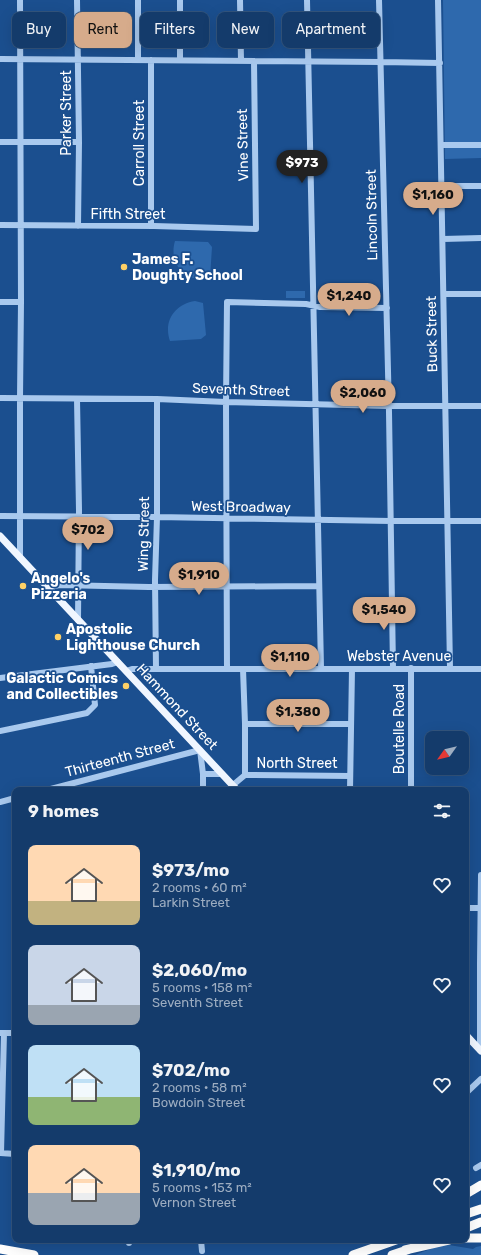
<!DOCTYPE html>
<meta charset="utf-8">
<style>
body{margin:0;font-family:Rubik,sans-serif;background:#214673;color:#f1f3f6;height:100vh;display:flex;flex-direction:column;font-size:15px;white-space:nowrap}
*{box-sizing:border-box;margin:0}
p{font-size:13px;color:#9dadc1}
.icon{flex:none;width:22px;height:22px;fill:none;stroke:currentColor;stroke-width:2;stroke-linecap:round;stroke-linejoin:round}
.map{position:relative;flex:1;overflow:hidden}
.side{position:absolute;left:12px;top:787px;width:457px;height:456px;display:flex;flex-direction:column;background:#143b6b;border-radius:8px;box-shadow:0 4px 16px #0002,0 0 0 1px #33557e}
.side>*{flex:none}
.hud{position:absolute;left:12px;top:12px;width:457px;height:36px;display:flex;gap:8px}
.needle{width:26px;rotate:236deg}
.tools{position:absolute;left:425px;top:731px;display:grid;gap:8px}
.tools a{display:grid;place-items:center;width:44px;height:44px;border-radius:8px;background:#143b6b;box-shadow:0 4px 16px #0002,0 0 0 1px #33557e;font-size:20px}
.price{position:absolute;translate:-50% -34px;padding:0 9px;border-radius:14px;background:#d6ab8b;color:#111;font-size:13px;line-height:26px;filter:drop-shadow(0 1px 2px #0008)}
.price::after{content:'';position:absolute;left:50%;top:24px;width:12px;height:9px;margin-left:-6px;background:inherit;clip-path:polygon(0 0,100% 0,50% 100%)}
.price.active{background:#222;color:#fff}
ul{padding:0;list-style:none}
li{display:flex;align-items:center;gap:12px;height:100px;padding:0 16px}
li span{display:grid;place-items:center;flex:none;width:112px;height:80px;border-radius:8px;color:#555}
li>.icon{margin-inline-start:auto}
span .icon{width:48px;height:48px;fill:#fffc;stroke-width:1}
li b{font-size:17px}
h2{display:flex;justify-content:space-between;align-items:center;height:48px;padding:0 16px;font-size:17px}
.tag{padding:0 14px;border-radius:8px;background:#143b6b;box-shadow:0 4px 16px #0002,0 0 0 1px #33557e;font-size:14px;line-height:36px}
.tag.active{background:#d6ab8b;color:#111}
.map>svg:first-child{display:block}
.green{fill:#2e69ad}
.lines{fill:none;stroke-linecap:round;stroke-linejoin:round}
.minor{stroke:#a9c9ee;stroke-width:6}
.major{stroke:#f0f6ff;stroke-width:7}
.highway{stroke:#fff;stroke-width:9}
.poi-dot{fill:#ffd166;stroke:#1b4f8f;stroke-width:1.5}
.labels{text-anchor:middle;dominant-baseline:central;stroke-width:3.5;stroke-linejoin:round;paint-order:stroke}
.street-label{font-size:14px;fill:#fff;stroke:#1b4f8f}
.poi-label{font-size:14px;font-weight:bold;fill:#fff;stroke:#1b4f8f;text-anchor:start}
</style>
<div class="map">
<svg width="481" height="1255" viewBox="0 0 481 1255">
<rect width="100%" height="100%" fill="#1b4f8f"/>
<path class="green" d="M443 0H481V158L445 159Z
M175 241 208 242 212 247 210 278C186 284 168 264 175 241Z
M286 291H305V298H286Z
M195 301 203 303 206 335 201 339 170 341C163 321 175 304 195 301Z
M449 1245 473 1249 476 1247 481 1246V1255H415L438 1246Z"/>
<g class="lines">
<path class="minor" d="M20 0 21 302 20 398V558
M77 0 79 142 78 226
M138 0V60
M180 0V60
M240 0 241 61
M307 0 321 668
M379 0 389 412 393 668
M438 0 450 668
M0 59 381 62 440 63
M151 60V226
M0 142H79
M441 145H481
M442 186H481
M0 225 154 226 256 229 254 61
M443 239 481 238
M444 294H481
M0 302H21
M0 398 157 399 226 402 389 406H481
M77 399 79 510 78 620
M0 516 157 517 391 521H481
M50 590 54 586 60 585 149 587 319 586
M156 669 155 580 157 517V399
M227 669 226 402 227 302 306 304 320 307 387 308
M126 671 132 669H481
M0 678 112 664 118 662
M245 724H351
M0 731 87 713 95 705 91 666
M203 774H222
M245 775 350 776
M233 785 245 775V724L243 669
M47 790 200 750 203 774V790
M350 790 352 669
M411 790V668
M0 802 15 798
M466 908H480
M0 1033H15
M480 1050V963L481 875
M466 1093 481 1079
M0 1153 15 1154
M1 1153 4 1033
M476 1168 481 1165
M201 1240 202 1251
M129 1243V1240"/>
<path class="major" d="M0 536 237 790
M466 1035 481 1051"/>
<path class="highway" d="M466 1194 481 1185
M466 1214 481 1209
M466 1228 481 1222
M466 1238H481
M0 1249 34 1255
M405 1250 449 1240
M353 1255 396 1240
M392 1255 410 1249"/>
</g>
<g class="poi-dot">
<circle cx="124" cy="267" r="4"/>
<circle cx="23" cy="586" r="4"/>
<circle cx="58" cy="637" r="4"/>
<circle cx="126" cy="686" r="4"/>
</g>
<g class="labels">
<g class="street-label">
<text transform="translate(66 113) rotate(-90)">Parker Street</text>
<text transform="translate(139 143) rotate(-90)">Carroll Street</text>
<text transform="translate(243 145) rotate(-91)">Vine Street</text>
<text x="128" y="214">Fifth Street</text>
<text transform="translate(372 215) rotate(-91)">Lincoln Street</text>
<text transform="translate(432 334) rotate(-91)">Buck Street</text>
<text transform="translate(241 390) rotate(2)">Seventh Street</text>
<text transform="translate(241 507) rotate(1)">West Broadway</text>
<text transform="translate(144 534) rotate(-89)">Wing Street</text>
<text x="399" y="656">Webster Avenue</text>
<text transform="translate(177 707) rotate(47)">Hammond Street</text>
<text transform="translate(399 729) rotate(-90)">Boutelle Road</text>
<text transform="translate(120 758) rotate(-15)">Thirteenth Street</text>
<text x="297" y="763">North Street</text>
</g>
<g class="poi-label">
<text x="132" y="259">James F.<tspan x="132" dy="16">Doughty School</tspan></text>
<text x="31" y="578">Angelo's<tspan x="31" dy="16">Pizzeria</tspan></text>
<text x="66" y="629">Apostolic<tspan x="66" dy="16">Lighthouse Church</tspan></text>
<text x="118" y="678" text-anchor="end">Galactic Comics<tspan x="118" dy="16">and Collectibles</tspan></text>
</g>
</g>
</svg>
<div class="tools">
<a><svg class="needle" viewBox="-14 -14 28 28"><path d="M0-13l5 13h-10z" fill="#e53935"/><path d="M0 13l5-13h-10z" fill="#9dadc1"/></svg></a>
</div>
<b class="price active" style="left:302px;top:184px">$973</b>
<b class="price" style="left:433px;top:216px">$1,160</b>
<b class="price" style="left:349px;top:317px">$1,240</b>
<b class="price" style="left:363px;top:414px">$2,060</b>
<b class="price" style="left:88px;top:551px">$702</b>
<b class="price" style="left:199px;top:596px">$1,910</b>
<b class="price" style="left:384px;top:631px">$1,540</b>
<b class="price" style="left:290px;top:678px">$1,110</b>
<b class="price" style="left:298px;top:733px">$1,380</b>
<div class="hud">
<a class="tag">Buy</a>
<a class="tag active">Rent</a>
<a class="tag">Filters</a>
<a class="tag">New</a>
<a class="tag">Apartment</a>
</div>
<section class="side">
<h2>9 homes<svg class="icon" aria-label="filters" viewBox="0 0 24 24"><path d="M4 7h16M4 17h16"/><circle cx="9" cy="7" r="2"/><circle cx="15" cy="17" r="2"/></svg></h2>
<ul>
<li><span style="background:linear-gradient(#ffd9b3 70%,#c2b280 0)"><svg class="icon" aria-label="home" viewBox="0 0 24 24"><path d="M3 11l9-7 9 7M6 9v11h12V9"/></svg></span><div><b>$973/mo</b><p>2 rooms · 60 m²</p><p>Larkin Street</p></div><svg class="icon" aria-label="heart" viewBox="0 0 24 24"><path d="M12 20l-8-8c-3-5 5-10 8-4 3-6 11-1 8 4z"/></svg></li>
<li><span style="background:linear-gradient(#c9d6e8 75%,#9aa5b1 0)"><svg class="icon" aria-label="home" viewBox="0 0 24 24"><path d="M3 11l9-7 9 7M6 9v11h12V9"/></svg></span><div><b>$2,060/mo</b><p>5 rooms · 158 m²</p><p>Seventh Street</p></div><svg class="icon" aria-label="heart" viewBox="0 0 24 24"><path d="M12 20l-8-8c-3-5 5-10 8-4 3-6 11-1 8 4z"/></svg></li>
<li><span style="background:linear-gradient(#bfe0f5 65%,#8fb573 0)"><svg class="icon" aria-label="home" viewBox="0 0 24 24"><path d="M3 11l9-7 9 7M6 9v11h12V9"/></svg></span><div><b>$702/mo</b><p>2 rooms · 58 m²</p><p>Bowdoin Street</p></div><svg class="icon" aria-label="heart" viewBox="0 0 24 24"><path d="M12 20l-8-8c-3-5 5-10 8-4 3-6 11-1 8 4z"/></svg></li>
<li><span style="background:linear-gradient(#ffd9b3 60%,#9aa5b1 0)"><svg class="icon" aria-label="home" viewBox="0 0 24 24"><path d="M3 11l9-7 9 7M6 9v11h12V9"/></svg></span><div><b>$1,910/mo</b><p>5 rooms · 153 m²</p><p>Vernon Street</p></div><svg class="icon" aria-label="heart" viewBox="0 0 24 24"><path d="M12 20l-8-8c-3-5 5-10 8-4 3-6 11-1 8 4z"/></svg></li>
</ul>
</section>
</div>
